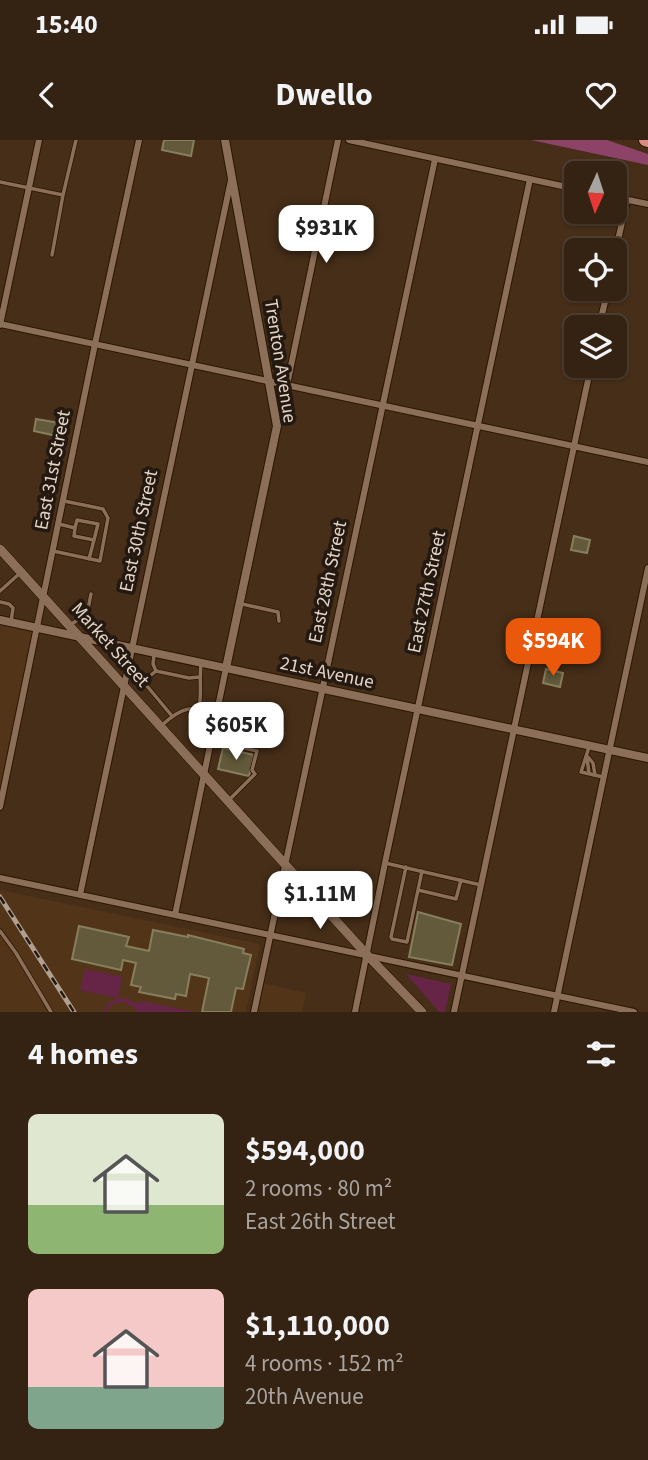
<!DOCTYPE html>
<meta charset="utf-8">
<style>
body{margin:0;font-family:"Source Sans 3",sans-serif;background:#3c2a1b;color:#f1f3f6;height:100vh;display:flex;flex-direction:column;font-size:26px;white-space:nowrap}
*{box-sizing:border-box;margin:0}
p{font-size:23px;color:#a9a49f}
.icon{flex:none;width:38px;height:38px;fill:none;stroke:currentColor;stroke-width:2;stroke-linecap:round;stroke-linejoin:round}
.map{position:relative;height:872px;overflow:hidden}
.sheet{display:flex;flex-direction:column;background:#342212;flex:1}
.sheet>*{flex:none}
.needle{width:46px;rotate:183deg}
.buttons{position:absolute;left:564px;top:21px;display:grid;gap:14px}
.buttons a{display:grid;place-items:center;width:63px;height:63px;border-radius:10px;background:#342212;box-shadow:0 2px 5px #0004,0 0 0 2px #4e3f32;font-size:35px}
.price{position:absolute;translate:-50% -60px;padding:0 16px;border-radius:14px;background:#fff;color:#222;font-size:23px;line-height:46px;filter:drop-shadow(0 2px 4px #0008)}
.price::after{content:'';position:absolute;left:50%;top:42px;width:21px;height:16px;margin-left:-10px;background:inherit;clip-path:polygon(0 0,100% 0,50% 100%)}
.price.selected{background:#ea580c;color:#fff}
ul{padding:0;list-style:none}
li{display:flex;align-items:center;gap:21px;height:175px;padding:0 28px}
li span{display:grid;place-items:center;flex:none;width:196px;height:140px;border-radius:10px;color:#555}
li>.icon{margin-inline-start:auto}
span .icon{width:84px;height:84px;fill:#fffc;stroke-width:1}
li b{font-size:30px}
h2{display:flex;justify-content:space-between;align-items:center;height:84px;padding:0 28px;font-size:30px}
.status{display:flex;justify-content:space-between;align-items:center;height:49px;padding:0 35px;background:#342212;direction:ltr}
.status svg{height:19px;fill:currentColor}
header{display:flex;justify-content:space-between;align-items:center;height:91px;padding:0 28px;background:#342212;font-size:32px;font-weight:700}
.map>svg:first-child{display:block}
.built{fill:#523419}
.green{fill:#662546}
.forest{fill:#8d4267}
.building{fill:#625a3a;stroke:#877e5d;stroke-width:2}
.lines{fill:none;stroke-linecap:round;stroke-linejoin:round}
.service-casing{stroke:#2c1601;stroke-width:5}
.minor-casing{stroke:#2c1601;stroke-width:8}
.tertiary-casing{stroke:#2c1601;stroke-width:10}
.secondary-casing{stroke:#2c1601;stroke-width:10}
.motorway-casing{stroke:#2c1601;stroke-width:14}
.service{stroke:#8b6f58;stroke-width:3.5}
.minor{stroke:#8b6f58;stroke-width:6}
.tertiary{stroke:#8b6f58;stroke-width:8}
.secondary{stroke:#8b6f58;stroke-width:9}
.motorway{stroke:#d98b83;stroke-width:12}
.rail-casing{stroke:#b19f8f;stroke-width:5}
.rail{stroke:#241910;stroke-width:2.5;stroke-dasharray:8;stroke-linecap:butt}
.labels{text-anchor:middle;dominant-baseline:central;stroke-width:7;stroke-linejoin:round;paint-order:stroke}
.street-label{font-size:19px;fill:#e4d5c8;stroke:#241910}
</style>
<div class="status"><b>15:40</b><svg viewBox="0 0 49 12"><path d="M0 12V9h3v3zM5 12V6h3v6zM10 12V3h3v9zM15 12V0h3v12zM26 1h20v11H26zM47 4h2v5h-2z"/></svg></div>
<header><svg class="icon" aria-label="back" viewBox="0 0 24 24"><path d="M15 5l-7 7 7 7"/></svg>Dwello<svg class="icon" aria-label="heart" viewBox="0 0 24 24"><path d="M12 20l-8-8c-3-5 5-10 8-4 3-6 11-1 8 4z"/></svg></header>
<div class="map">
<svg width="648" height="872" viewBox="0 0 648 872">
<rect width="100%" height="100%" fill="#462e18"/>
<path class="built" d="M0 480 36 487 0 665Z
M0 750 260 804 246 872H0Z
M259 842 306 853 302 872H253Z"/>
<path class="green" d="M85 829 122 837 118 858 129 859 136 864 141 861 195 872H137C129 860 114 858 106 872H103L108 864 117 858 80 850Z
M406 834 451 844 445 872H439Z"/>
<path class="forest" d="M531 0H607L648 14V25Z"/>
<path class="building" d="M164 0H194L191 16 162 10Z
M36 279 60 283 57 296 34 291Z
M574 396 590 400 587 413 571 410Z
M546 529 563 533 560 547 543 543Z
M223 608 254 615 249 636 218 629Z
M418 772 461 784 452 825 409 817Z
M79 786 129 797 126 806 149 811 153 790 188 797V795L244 809 243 813 251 815 243 849 236 848 231 872H202L209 838 190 834 186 856 176 854 175 859 139 852 141 847 131 845 136 823 123 820 121 830 72 819Z"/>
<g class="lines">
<g class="service-casing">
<path id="service" d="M0 42 63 55 52 115
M63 55 76 0
M59 384 75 388 74 396 94 400 98 384 77 380 75 388
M53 411 100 421 108 378 103 369 64 361
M89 419 94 400
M0 451 19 434
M0 462 9 464 13 468 11 482
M242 464 278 472 279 481
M70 485 87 474 91 454
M154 515 153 524 156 531 189 538 199 537
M156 531 151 535 147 546 172 576
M199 567C202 553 199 540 201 525
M162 585C182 567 191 565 217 573
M211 601 257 611 252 630 255 634 230 659
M589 607 581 632 603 637
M588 617 593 623 595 635
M587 618 589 633 593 635
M385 723 481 745
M406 727 391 797 392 799 407 802 422 731
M418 750 456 759 461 740
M0 791 16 813 51 872"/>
</g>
<g class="minor-casing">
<path id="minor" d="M349 0 576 49
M614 57 648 64
M614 118 627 60
M0 184 648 322
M0 185 39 0
M599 187 608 149
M287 245 338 0
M0 667 95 204 139 0
M0 738 634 872
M80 755 231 40
M175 775 226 528
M254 872 435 19
M355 872 385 723 530 39
M454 872 591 226
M554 872 648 428"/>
</g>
<g class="tertiary-casing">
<path id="tertiary" d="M225 0 277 286 226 528
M0 480 648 618"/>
</g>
<g class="secondary-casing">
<path id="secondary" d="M0 409 368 816 422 872"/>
</g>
<g class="motorway-casing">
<path id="motorway" d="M645 0 648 1"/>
</g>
<use href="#service" class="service"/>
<use href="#minor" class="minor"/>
<use href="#tertiary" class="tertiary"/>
<use href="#secondary" class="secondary"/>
<use href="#motorway" class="motorway"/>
<g class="rail-casing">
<path id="rail" d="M0 757 74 872"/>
</g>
<use href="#rail" class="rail"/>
</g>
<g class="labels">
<g class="street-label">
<text transform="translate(280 221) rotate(81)">Trenton Avenue</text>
<text transform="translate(53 330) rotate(-79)">East 31st Street</text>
<text transform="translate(139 391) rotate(-78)">East 30th Street</text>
<text transform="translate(328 442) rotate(-78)">East 28th Street</text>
<text transform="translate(427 452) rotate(-78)">East 27th Street</text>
<text transform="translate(110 505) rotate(48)">Market Street</text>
<text transform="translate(327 533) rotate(12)">21st Avenue</text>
</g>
</g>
</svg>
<div class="buttons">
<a><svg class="needle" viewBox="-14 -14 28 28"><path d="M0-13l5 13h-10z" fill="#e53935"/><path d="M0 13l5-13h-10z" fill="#a9a49f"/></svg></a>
<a><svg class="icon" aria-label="locate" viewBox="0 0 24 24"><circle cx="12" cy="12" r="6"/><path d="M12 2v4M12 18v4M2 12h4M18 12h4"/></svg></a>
<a><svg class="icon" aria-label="layers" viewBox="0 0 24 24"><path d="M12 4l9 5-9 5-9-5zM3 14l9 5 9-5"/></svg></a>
</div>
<b class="price" style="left:326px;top:125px">$931K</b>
<b class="price selected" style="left:553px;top:538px">$594K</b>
<b class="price" style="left:236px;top:622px">$605K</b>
<b class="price" style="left:320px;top:791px">$1.11M</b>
</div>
<section class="sheet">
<h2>4 homes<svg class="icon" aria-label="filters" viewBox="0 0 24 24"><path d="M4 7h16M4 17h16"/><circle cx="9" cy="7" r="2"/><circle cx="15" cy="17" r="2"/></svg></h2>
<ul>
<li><span style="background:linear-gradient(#dfe7d0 65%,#8fb573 0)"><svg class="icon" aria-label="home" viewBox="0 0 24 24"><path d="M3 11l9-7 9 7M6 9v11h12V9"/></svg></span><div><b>$594,000</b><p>2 rooms · 80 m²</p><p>East 26th Street</p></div></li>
<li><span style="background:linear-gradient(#f6c9c9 70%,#7fa58c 0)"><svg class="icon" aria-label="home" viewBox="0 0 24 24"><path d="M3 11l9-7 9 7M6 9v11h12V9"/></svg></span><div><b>$1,110,000</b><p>4 rooms · 152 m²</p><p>20th Avenue</p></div></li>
</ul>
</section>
